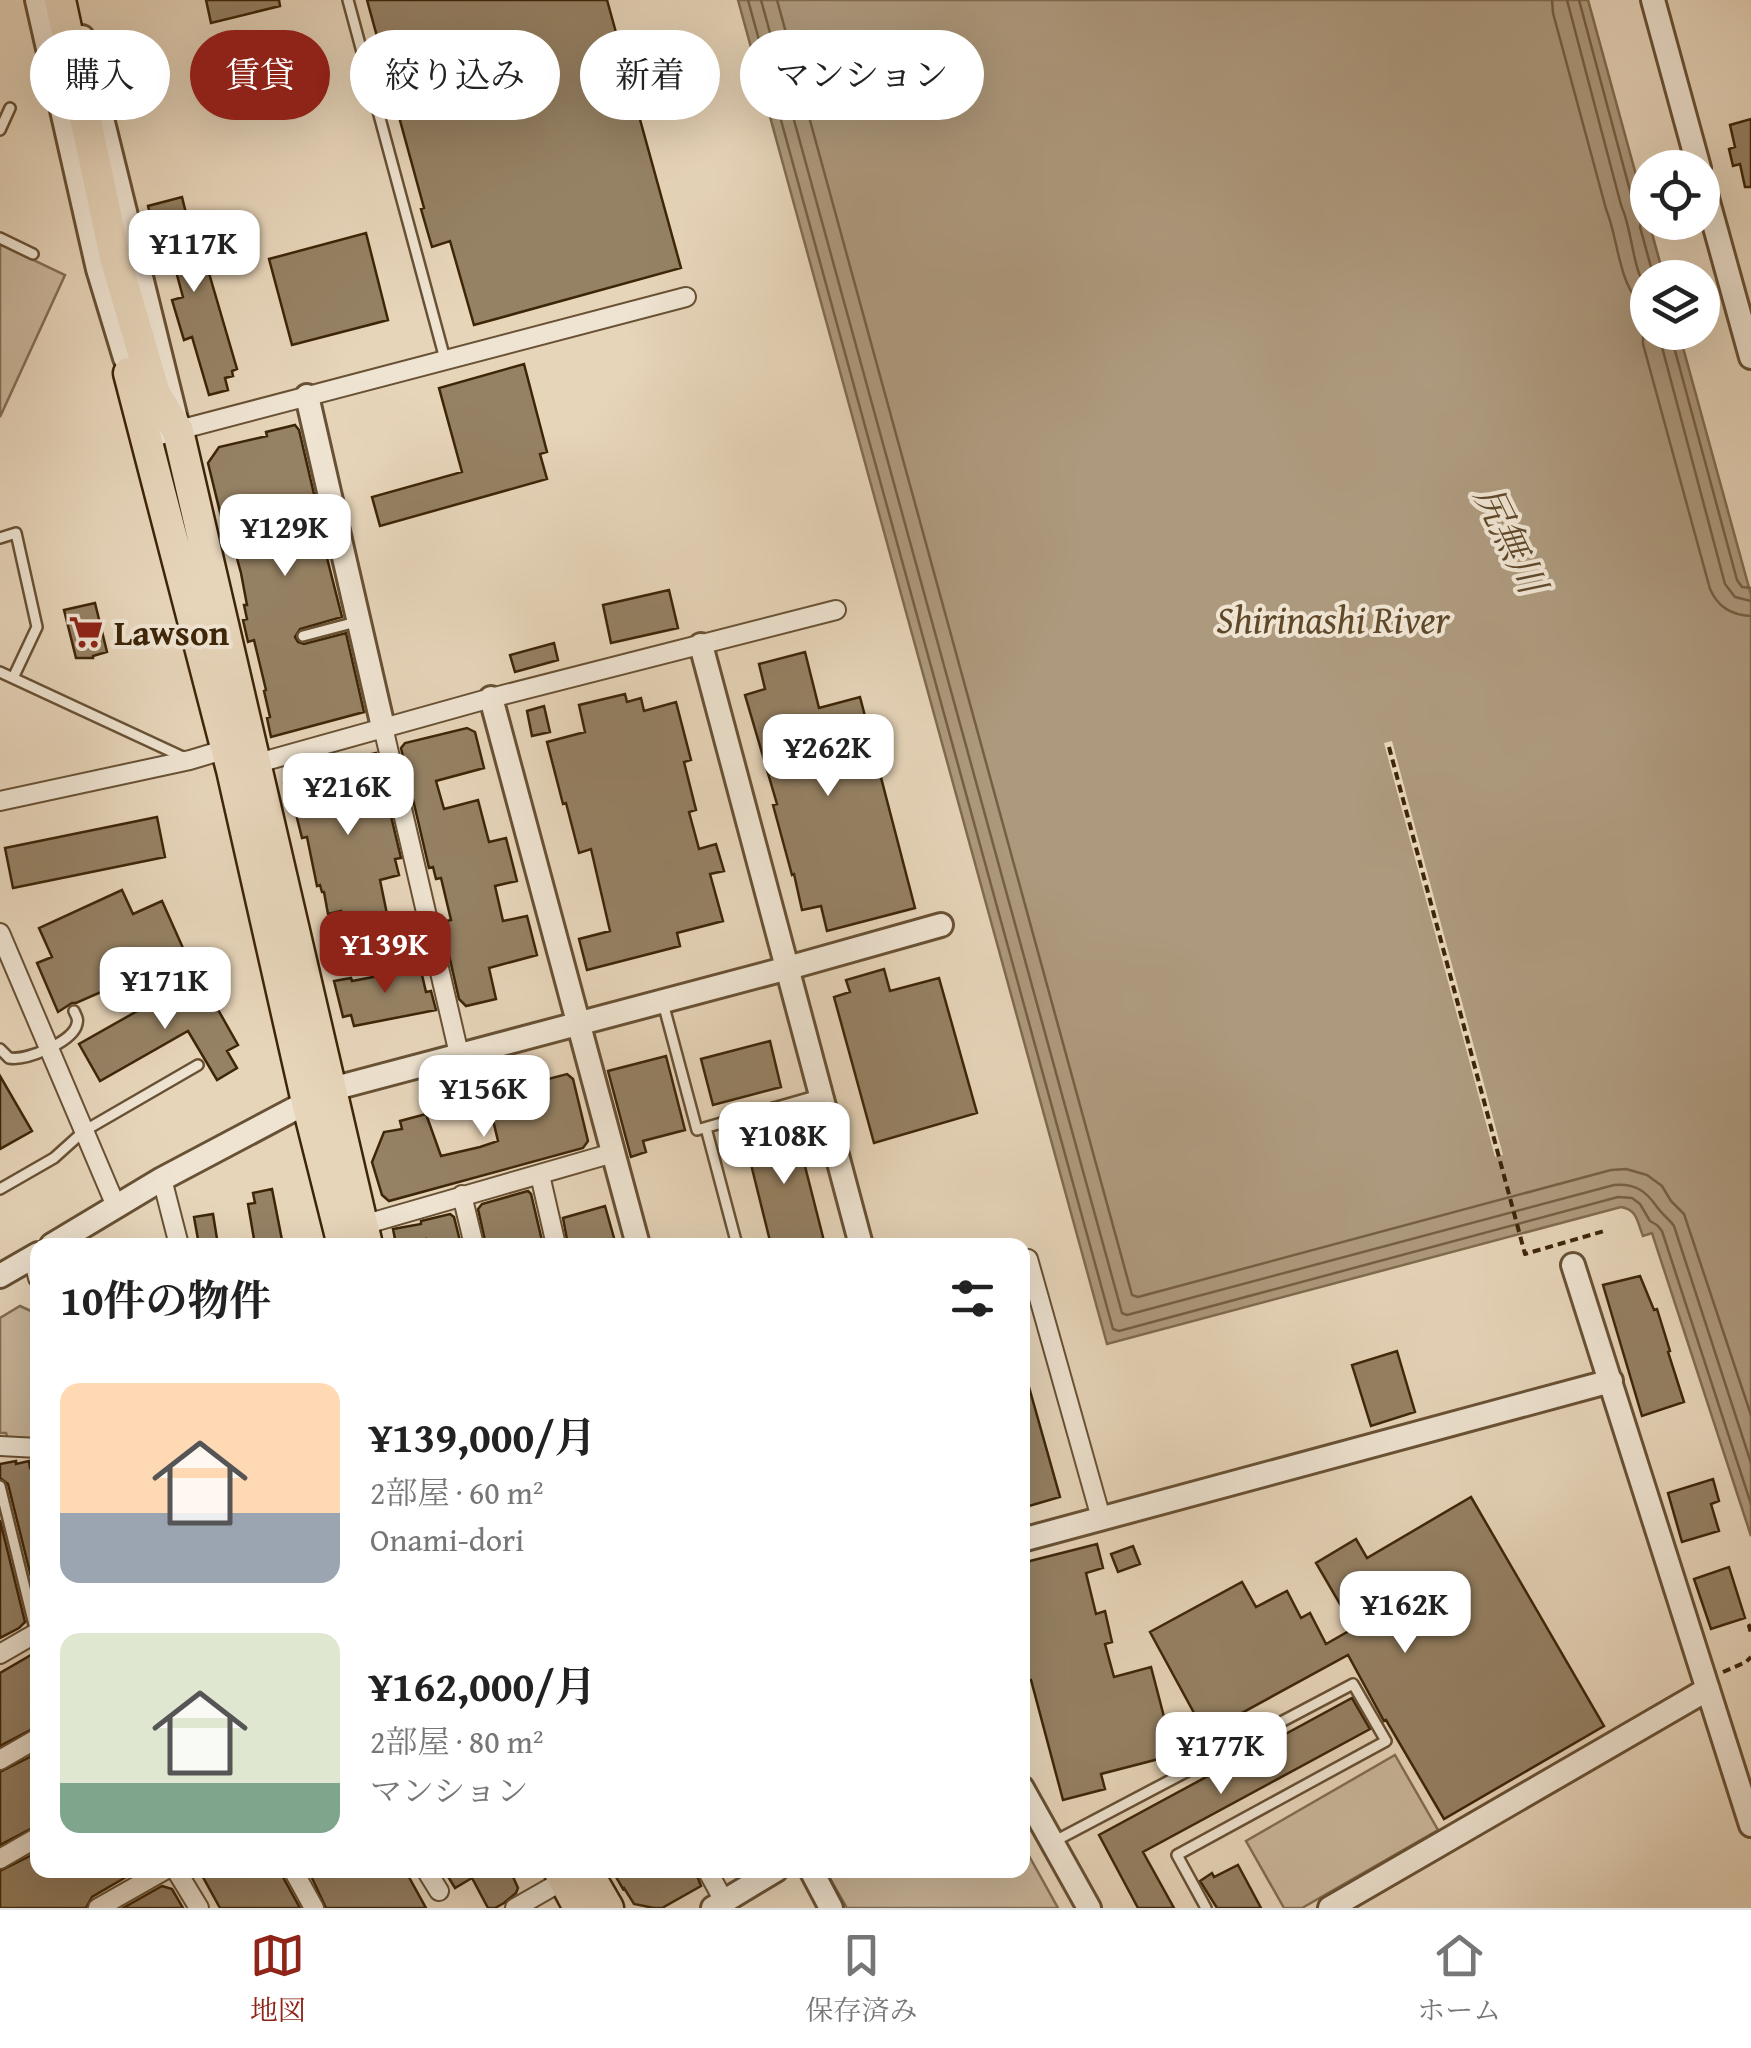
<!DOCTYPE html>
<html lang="ja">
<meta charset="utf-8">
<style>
body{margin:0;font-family:"Gentium Book Plus","Noto Serif JP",serif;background:#f6f6f6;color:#222;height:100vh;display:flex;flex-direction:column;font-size:38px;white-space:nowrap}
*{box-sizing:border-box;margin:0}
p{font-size:32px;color:#767676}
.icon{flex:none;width:55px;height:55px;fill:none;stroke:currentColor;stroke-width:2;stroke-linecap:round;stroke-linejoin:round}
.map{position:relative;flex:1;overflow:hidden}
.sheet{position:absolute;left:30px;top:1238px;width:1000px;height:640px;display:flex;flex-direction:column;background:#fff;border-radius:20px;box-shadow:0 10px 40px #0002}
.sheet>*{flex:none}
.banner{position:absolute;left:30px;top:30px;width:1000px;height:90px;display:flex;gap:20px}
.tools{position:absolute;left:1630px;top:150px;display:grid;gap:20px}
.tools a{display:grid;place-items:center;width:90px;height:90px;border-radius:50%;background:#fff;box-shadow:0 10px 40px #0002;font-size:50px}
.price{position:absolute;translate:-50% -85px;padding:0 22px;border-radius:20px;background:#fff;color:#222;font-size:32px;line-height:65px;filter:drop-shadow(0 2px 5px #0008)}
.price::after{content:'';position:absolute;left:50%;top:60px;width:30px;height:22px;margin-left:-15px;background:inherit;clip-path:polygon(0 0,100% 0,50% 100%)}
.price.selected{background:#8f2418;color:#fff}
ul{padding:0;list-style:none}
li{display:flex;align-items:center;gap:30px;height:250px;padding:0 30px}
li span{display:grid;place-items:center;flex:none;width:280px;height:200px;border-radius:20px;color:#555}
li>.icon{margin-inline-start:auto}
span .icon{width:120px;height:120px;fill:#fffc;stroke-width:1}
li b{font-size:42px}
h2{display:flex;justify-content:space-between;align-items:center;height:120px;padding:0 30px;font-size:42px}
.pill{padding:0 35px;border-radius:45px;background:#fff;box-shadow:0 10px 40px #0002;font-size:35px;line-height:90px}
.pill.selected{background:#8f2418;color:#fff}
.tabs{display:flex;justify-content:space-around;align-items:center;height:140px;border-top:2px solid #e0e0e0;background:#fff;font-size:28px;color:#767676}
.tabs a{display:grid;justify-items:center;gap:5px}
.tabs .selected{color:#8f2418}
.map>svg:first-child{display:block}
.green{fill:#cab79c;stroke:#846e52;stroke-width:2.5}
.water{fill:#ad997d;stroke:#806b4e;stroke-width:2.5}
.pier{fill:#e7d5ba}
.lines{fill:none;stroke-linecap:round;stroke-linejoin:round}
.shore{stroke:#755f42;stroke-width:2.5}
.building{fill:#958164;stroke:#3d2507;stroke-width:2.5}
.service-casing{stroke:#685134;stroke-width:14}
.minor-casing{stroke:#685134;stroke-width:22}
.tertiary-casing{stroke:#685134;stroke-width:28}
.primary-casing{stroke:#3d2507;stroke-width:35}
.path{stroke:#3d2507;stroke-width:4;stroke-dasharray:8 5;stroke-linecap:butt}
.service{stroke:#efe4d2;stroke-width:9}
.minor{stroke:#efe4d2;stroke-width:18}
.tertiary{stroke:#efe4d2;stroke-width:22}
.primary{stroke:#e7d5ba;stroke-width:30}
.labels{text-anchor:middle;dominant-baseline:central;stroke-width:8;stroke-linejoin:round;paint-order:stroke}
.poi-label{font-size:35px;font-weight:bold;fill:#3d2507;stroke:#efe4d2;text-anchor:start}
.water-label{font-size:38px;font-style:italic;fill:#5f482a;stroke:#efe4d2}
</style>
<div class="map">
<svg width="1751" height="1908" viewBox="0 0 1751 1908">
<rect width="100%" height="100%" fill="#e7d5ba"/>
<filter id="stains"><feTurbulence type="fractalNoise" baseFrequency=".002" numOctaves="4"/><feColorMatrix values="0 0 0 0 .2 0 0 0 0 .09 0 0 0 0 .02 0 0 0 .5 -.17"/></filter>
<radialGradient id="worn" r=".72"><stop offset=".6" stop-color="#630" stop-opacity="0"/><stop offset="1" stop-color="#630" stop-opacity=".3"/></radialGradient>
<path class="green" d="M0 244 65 275 0 417Z
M20 1306 31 1311 37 1335V1442L9 1441 6 1433H0V1318Z
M1395 1755 1438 1830 1302 1908H1284L1246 1841Z
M1023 1845 1058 1908H847L828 1875 829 1870H1022Z"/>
<path class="water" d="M738 0H1588L1664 277 1648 278V332L1679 333 1751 595V1536L1652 1233 1643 1236C1637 1222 1638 1210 1621 1207L1107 1344Z"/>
<path class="pier" d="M1392 741 1503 1155 1495 1157 1384 743Z"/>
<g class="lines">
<path class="shore" d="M748 0 1113 1329 1119 1331 1618 1197 1632 1198 1640 1204 1650 1221 1657 1225 1662 1231 1751 1504
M761 0 1122 1313 1127 1315 1614 1185C1635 1183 1646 1191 1657 1207 1662 1214 1669 1219 1674 1226L1751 1463
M777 0 1132 1295 1138 1297 1611 1170 1626 1169 1647 1175 1662 1186 1671 1201 1684 1214 1751 1415
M1552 0 1553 13 1606 209C1620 243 1617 287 1648 312
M1567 0 1621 205C1633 231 1631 266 1648 292
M1579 0 1633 202 1643 213 1640 227 1654 278
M1648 316 1643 328V344L1710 589C1718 607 1731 615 1751 616
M1658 332 1725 584 1735 597 1751 601
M1670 332 1737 580 1742 587 1751 588"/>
</g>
<path class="building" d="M206 0H279L280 6 211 23Z
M367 0H607L681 268 474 325 450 241 432 247 421 209 424 208Z
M1751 119V187H1745L1740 164 1733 166 1729 149 1735 147 1730 125Z
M182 197 199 266 206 263 237 369 232 371 233 376 225 378 228 390 209 395 192 337 184 340 172 300 183 297 171 253 160 255 148 206Z
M366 233 388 320 292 345 269 259Z
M524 364 547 452 540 454 547 479 380 526 372 497 462 472 439 388Z
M295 425 299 430 329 558H327L342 617 300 629 295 637 298 642 304 644 346 633 364 712 271 737 267 718 270 717 264 691 266 690 254 640 248 642 243 620 247 619 244 605H247L241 573 233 544 228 545 208 463 219 447 267 436 266 432Z
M669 590 678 628 611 643 603 605Z
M95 603 107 652 93 656V658H76L64 610Z
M554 643 558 660 515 672 510 655Z
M805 652 819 708 860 697 915 908 827 931 821 906 802 910 794 874 792 875 773 805 777 804 745 695 765 689 759 664Z
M625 694 627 702 641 698 644 711 676 702 691 760 684 762 696 810 689 812 699 849 716 844 724 871 710 874 723 921 677 933 680 946 587 970 579 939 610 931 591 849 579 853 566 803 563 804 547 742 585 732 579 705Z
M544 706 550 732 532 736 527 711Z
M467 728 475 732 484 768 436 781 444 809 478 800 489 842 506 838 517 881 495 886 503 921 527 916 537 955 489 968 496 999 466 1006 459 999 444 933 442 922 451 920 441 878 436 879 433 867 429 868 401 748 405 743Z
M376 753 401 858 395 859 399 875 380 880 388 919 362 924 365 942 346 945 341 911 328 914 324 892H322L320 885 317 886 307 837 302 838 291 794 285 795 284 783 293 773Z
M157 817 165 857 13 888 5 848Z
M122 890 133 914 162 901 183 948 146 964 149 971 76 1003H72L58 1012 37 963 52 957 39 928Z
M419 962 426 992 431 991 436 1010 354 1026 351 1015 343 1017 334 981 351 978 352 981 399 972 398 967Z
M884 969 890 991 939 978 977 1113 874 1143 834 997 850 992 846 980Z
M199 976 238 1045 227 1051 237 1068 217 1080 188 1031 100 1081 79 1044Z
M770 1041 781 1087 713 1105 701 1059Z
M666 1056 685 1130 643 1141 646 1152 631 1157 608 1071Z
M567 1074 573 1079 588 1141 583 1148 389 1201 382 1195 372 1162 384 1132 402 1129 400 1121 426 1114 441 1156 480 1147 498 1141 487 1095Z
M0 1076 32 1131 0 1149Z
M794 1123 825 1245H771L744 1136Z
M272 1189 283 1245H255L248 1204 255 1203 253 1193Z
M528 1191 531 1194 543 1245H486L478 1209 482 1204Z
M605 1206 616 1245H568L563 1218Z
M213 1214 218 1245H199L194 1217Z
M450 1214 454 1217 461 1245H427L426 1239 396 1244 393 1229 421 1224V1221Z
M1640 1276 1654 1310 1657 1309 1670 1351 1668 1352 1684 1402 1642 1416 1603 1285Z
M1397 1351 1415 1412 1371 1426 1352 1365Z
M1027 1380 1060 1497 1022 1508V1381Z
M16 1461V1464L29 1461 30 1468 38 1467V1605L8 1484 0 1478V1464Z
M1713 1479 1719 1501 1711 1504 1719 1531 1682 1542 1668 1493Z
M1471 1497 1604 1726 1444 1819 1386 1720 1384 1721 1348 1655 1205 1733 1150 1632 1242 1582 1256 1607 1287 1591 1301 1618 1310 1613 1326 1644 1354 1628 1316 1563 1356 1539 1367 1558Z
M0 1520 25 1622 19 1628 0 1638Z
M1097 1544 1103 1568 1086 1573 1096 1614 1105 1611 1112 1642 1105 1644 1114 1677 1151 1667 1174 1755 1101 1774 1105 1789 1063 1800 1031 1680 1022 1682V1563Z
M1133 1546 1140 1564 1118 1572 1111 1554Z
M1729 1567 1745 1618 1711 1629 1694 1579Z
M38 1651V1726L0 1746V1673Z
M1352 1698 1370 1729 1143 1852 1174 1908H1138L1099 1835Z
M38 1753V1825L0 1845V1772Z
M38 1852V1870H138L92 1897 86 1908H0V1871Z
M1238 1865 1261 1908H1217L1200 1881 1212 1873 1214 1877Z
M199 1870H279L300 1908H220Z
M320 1870H405L426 1908H326L312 1878Z
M444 1870H510L518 1888 516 1893 504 1903 495 1908H488L472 1878 455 1888Z
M612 1870H695L701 1886 662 1908H654L634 1904 624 1888 623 1889Z
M162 1886 172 1889 183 1908H123Z"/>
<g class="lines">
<g class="service-casing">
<path id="service" d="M348 0 445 359
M0 130 10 108
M0 238 33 254
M0 538 16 533 37 627 13 678
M303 636 356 622
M0 672 183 757
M663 1003 697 1130 819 1095
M0 1049 9 1058C26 1061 69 1043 76 1027 79 1019 77 1018 74 1011
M706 1128 737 1245
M0 1189 54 1158 84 1131 198 1065
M0 1486 36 1633
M1055 1841 1353 1684 1386 1741 1177 1855 1206 1908"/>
</g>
<g class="minor-casing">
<path id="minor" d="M148 438 686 297
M383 727 459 1054
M247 766 491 698 836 610
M0 801 190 760 233 747
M0 933 116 1206
M540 1175 556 1245
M162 1179 179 1245
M462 1195 474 1245
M363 1225 613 1153
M33 1257 38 1278
M1022 1261 1028 1259 1101 1518
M0 1446 38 1448
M0 1654 38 1632
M0 1760 38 1738
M0 1859 38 1837
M176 1870 199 1908
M293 1870 314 1908
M426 1870 439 1891
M707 1870 724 1901
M98 1908 165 1870
M515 1908 564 1880"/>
</g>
<g class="tertiary-casing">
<path id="tertiary" d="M37 0 98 269 125 358
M1653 0 1699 168
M82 37 176 419
M1702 180 1751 357
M307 396 383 727
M701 645 861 1245
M491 698 638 1245
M52 1245 162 1179 332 1089 788 968 941 925
M1573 1265 1751 1825
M0 1276 38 1254
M1022 1540 1611 1381
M1022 1788 1089 1908
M811 1870 831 1908
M713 1908 776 1870
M1330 1908 1708 1689"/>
</g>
<g class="primary-casing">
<path id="primary" d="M60 0 115 257 155 394 178 431 367 1245
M129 373 232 770 307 1102 343 1245
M559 1870 579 1908
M586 1870 608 1908"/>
</g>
<path class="path" d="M1389 747 1525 1254 1604 1231
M1751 1625 1749 1626 1751 1633
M1723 1672 1746 1662 1751 1657"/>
<use href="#service" class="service"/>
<use href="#minor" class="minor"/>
<use href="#tertiary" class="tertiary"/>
<use href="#primary" class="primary"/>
</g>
<defs>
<g id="supermarket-bare" transform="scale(2.7)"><path d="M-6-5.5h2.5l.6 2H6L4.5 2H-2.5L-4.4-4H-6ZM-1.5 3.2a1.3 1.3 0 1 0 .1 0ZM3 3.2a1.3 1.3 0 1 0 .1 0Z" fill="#8f2418" stroke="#efe4d2" stroke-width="2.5" paint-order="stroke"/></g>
</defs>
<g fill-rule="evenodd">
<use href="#supermarket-bare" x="86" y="632"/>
</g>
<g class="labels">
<g class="poi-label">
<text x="114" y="632">Lawson</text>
</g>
<g class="water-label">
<text transform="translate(1511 539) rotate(64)">尻無川</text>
<text x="1333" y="619">Shirinashi River</text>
</g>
</g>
<rect width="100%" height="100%" filter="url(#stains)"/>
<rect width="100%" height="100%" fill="url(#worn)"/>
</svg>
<div class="tools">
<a><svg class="icon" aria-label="locate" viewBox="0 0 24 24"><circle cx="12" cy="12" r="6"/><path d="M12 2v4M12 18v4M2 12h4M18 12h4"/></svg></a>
<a><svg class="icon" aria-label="layers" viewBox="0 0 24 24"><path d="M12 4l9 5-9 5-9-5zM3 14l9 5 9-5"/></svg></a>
</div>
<b class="price" style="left:194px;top:295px">¥117K</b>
<b class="price" style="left:285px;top:579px">¥129K</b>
<b class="price" style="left:828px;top:799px">¥262K</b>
<b class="price" style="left:348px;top:838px">¥216K</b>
<b class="price selected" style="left:385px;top:996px">¥139K</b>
<b class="price" style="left:165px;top:1032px">¥171K</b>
<b class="price" style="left:484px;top:1140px">¥156K</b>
<b class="price" style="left:784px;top:1187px">¥108K</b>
<b class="price" style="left:1405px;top:1656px">¥162K</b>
<b class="price" style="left:1221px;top:1797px">¥177K</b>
<div class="banner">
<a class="pill">購入</a>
<a class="pill selected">賃貸</a>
<a class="pill">絞り込み</a>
<a class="pill">新着</a>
<a class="pill">マンション</a>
</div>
<section class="sheet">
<h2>10件の物件<svg class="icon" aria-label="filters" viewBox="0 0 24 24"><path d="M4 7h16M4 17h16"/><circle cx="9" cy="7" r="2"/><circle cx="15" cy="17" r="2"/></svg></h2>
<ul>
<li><span style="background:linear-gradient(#ffd9b3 65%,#9aa5b1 0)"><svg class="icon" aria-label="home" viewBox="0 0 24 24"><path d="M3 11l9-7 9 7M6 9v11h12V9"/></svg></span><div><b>¥139,000/月</b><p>2部屋 · 60 m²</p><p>Onami-dori</p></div></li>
<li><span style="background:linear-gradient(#dfe7d0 75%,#7fa58c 0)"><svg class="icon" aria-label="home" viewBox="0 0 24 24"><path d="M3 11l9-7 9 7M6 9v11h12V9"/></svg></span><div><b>¥162,000/月</b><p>2部屋 · 80 m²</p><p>マンション</p></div></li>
</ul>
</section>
</div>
<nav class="tabs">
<a class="selected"><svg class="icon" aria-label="map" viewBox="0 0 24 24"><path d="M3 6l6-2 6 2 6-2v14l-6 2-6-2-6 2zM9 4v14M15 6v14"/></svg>地図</a>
<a><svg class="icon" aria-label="saved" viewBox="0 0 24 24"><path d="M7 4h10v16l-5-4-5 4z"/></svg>保存済み</a>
<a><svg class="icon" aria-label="home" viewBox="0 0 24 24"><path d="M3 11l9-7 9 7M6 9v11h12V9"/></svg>ホーム</a>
</nav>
